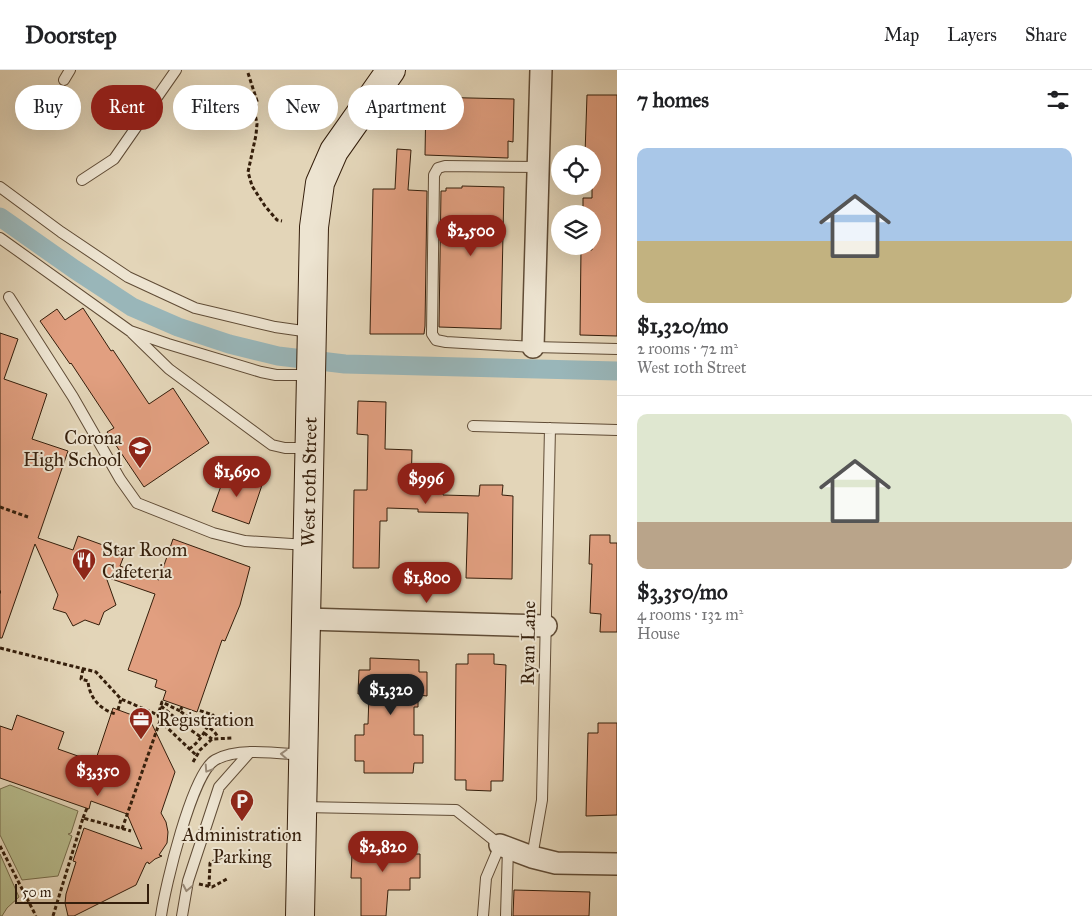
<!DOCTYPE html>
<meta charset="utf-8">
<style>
body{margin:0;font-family:"IM FELL Great Primer",serif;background:#f6f6f6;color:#202124;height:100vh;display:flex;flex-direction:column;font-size:19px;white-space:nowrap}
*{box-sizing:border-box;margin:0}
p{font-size:16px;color:#757577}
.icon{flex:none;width:28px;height:28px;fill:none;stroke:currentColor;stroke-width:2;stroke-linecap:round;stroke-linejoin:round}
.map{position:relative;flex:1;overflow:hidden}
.side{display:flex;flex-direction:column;background:#fff;width:475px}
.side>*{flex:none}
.top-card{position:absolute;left:15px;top:15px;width:475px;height:45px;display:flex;gap:10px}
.controls{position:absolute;left:551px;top:75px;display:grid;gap:10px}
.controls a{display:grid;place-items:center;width:50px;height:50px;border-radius:50%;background:#fff;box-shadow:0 5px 20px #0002;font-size:25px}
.scale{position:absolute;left:15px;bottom:12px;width:134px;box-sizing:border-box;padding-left:5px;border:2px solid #341e0b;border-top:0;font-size:14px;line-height:18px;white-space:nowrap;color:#341e0b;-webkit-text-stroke:4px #ede4d1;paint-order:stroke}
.price{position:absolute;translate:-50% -42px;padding:0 11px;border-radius:18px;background:#8f2418;color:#fff;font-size:16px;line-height:32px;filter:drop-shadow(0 1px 2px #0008)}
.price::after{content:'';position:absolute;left:50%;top:30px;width:15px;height:11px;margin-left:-8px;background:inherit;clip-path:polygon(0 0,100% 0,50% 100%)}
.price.selected{background:#222;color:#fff}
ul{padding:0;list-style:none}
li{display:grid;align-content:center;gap:10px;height:265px;padding:0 20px}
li+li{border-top:1px solid #e0e0e0}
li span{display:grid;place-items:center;height:155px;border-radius:10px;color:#555}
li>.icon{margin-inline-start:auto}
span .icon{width:90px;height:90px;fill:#fffc;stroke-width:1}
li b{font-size:21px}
h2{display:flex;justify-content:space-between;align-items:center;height:60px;padding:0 20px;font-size:21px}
.chip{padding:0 18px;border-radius:22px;background:#fff;box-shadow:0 5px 20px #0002;font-size:18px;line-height:45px}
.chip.selected{background:#8f2418;color:#fff}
header{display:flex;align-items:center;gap:30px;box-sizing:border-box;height:70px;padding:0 25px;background:#fff;border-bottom:1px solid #e0e0e0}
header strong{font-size:24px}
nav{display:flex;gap:28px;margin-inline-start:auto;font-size:18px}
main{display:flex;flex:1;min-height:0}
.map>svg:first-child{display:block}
.green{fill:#b7bc8d;stroke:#766d4c}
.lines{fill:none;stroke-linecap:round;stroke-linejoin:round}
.canal{stroke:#99b6b9;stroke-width:19}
.building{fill:#e19f80;stroke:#341e0b}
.service-casing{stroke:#604c36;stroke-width:12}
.minor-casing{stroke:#604c36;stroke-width:24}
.secondary-casing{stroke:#341e0b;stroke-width:30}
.path{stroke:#341e0b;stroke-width:3;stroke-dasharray:4 2.5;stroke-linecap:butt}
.service{stroke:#ede4d1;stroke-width:10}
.minor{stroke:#ede4d1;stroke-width:21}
.secondary{stroke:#ede4d1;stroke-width:28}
.oneway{stroke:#9a8b78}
.labels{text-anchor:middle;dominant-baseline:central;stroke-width:4;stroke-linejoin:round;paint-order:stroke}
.poi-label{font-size:19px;fill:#341e0b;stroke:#ede4d1;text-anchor:start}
.street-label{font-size:19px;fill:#341e0b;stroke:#ede4d1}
</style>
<header>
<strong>Doorstep</strong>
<nav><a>Map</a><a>Layers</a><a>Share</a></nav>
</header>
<main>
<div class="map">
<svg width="617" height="846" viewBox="0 0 617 846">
<rect width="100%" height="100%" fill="#e3d5b8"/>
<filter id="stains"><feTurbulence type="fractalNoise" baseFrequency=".004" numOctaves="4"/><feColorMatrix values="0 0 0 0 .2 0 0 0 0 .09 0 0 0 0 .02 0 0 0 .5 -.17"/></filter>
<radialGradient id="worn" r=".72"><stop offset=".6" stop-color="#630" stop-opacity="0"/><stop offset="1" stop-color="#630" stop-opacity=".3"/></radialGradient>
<path class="green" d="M10 715 78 741 71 763 68 764 72 766 58 806 22 810 0 765V719Z
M0 784 19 827 7 838 2 846H0Z"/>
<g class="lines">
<path class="canal" d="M0 147 74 199 132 237 178 257 229 274 278 286 345 294 617 301"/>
</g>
<path class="building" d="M587 25H617V266L580 265 581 179 592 180V144H583V128H592V84H585Z
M426 27 514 29 513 72 508 71V88L425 85Z
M397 79 411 80 408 120 427 121 425 256 424 264H370L373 119H395Z
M462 116 504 117 501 259 439 257 441 121H446V118H462Z
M83 238 111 281 113 280 149 334 173 318 209 373 144 417 107 362 114 358 71 293 70 294 40 251 57 239 65 250Z
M0 263 18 269 4 309 47 324 32 369 68 381 38 468 73 480 78 466 125 483 120 496 159 510 173 469 250 497 240 535 225 571 222 570 197 642 163 630 166 621 155 617 157 610 128 600 155 524 106 507 116 535 104 542 99 555 85 550 73 556 66 543 53 539 58 525 35 474 2 568H0Z
M358 331 386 332 385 379 412 380 411 420 443 421V425L479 426 480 415H503L502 425 513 426 512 509 466 508 468 443 418 442V439L387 438V451H380L379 498H353L354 420H367L368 365 357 364Z
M226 402 262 415 249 454 212 441Z
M590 465H610V473H617V562H600L601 544 590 543 592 494H589Z
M468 584H494V594L506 595 503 711H491V721L466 720V710H455L456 594H468Z
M370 588 419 590V602H427V626L418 625V637H414V665H423V693H414L413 703H364V691H355V665H364V654H368L369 624H358L359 600H370Z
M113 638 151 652 175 702 161 743 166 752 168 762 167 773 159 785 162 786 155 789 149 794 148 792 146 793 136 815 74 846H68L65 833 66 824 76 792 73 791 84 758 142 779 127 744 91 731 89 739 0 708V656L12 660 17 645 64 662 58 679 95 692Z
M598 653H617V745L586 746 588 663H598Z
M362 771 411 772 410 784H420V808H410V820H388L386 846H361V808H351L352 783 361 784Z
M514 820 590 822 589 846H513Z"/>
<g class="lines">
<g class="service-casing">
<path id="service" d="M64 10 70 0
M540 97 445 96 438 98 434 105 432 264 436 270 446 272 533 277 617 279
M82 110 114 89 176 0
M0 117 61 162 128 207 195 238 275 257 310 262
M0 168 130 261 168 274 261 302 276 305H310
M9 227 73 327 120 409 137 433 213 463 245 471 307 475
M132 263 169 299 272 375 285 378H308
M473 356 617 360
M303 737 456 740 500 775 486 808 483 846
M532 787 542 730 550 358
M161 846C165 817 192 703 215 690 237 677 277 683 302 685
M182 846 188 811 219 717 250 682
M506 846 508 778"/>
</g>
<g class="minor-casing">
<path id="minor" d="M533 277 541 0
M306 549 546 556
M500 775 532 787 556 793 617 794"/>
</g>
<g class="secondary-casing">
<path id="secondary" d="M300 846 314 157 320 113 334 81 391 0"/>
</g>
<path class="path" d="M248 3 257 31 255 44 257 54 256 65 248 102 252 116 265 136 277 150 282 151
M0 437 28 447
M0 522H1
M0 578 96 602 121 629 158 645
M83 599 81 609 88 611C89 627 100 640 116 644
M161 636 186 657 192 650 180 641 182 637
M118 640 121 629
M180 641 162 632 158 645 160 651 196 685
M192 650C201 654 214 657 218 668
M186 657 201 667
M204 663 212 669
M189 679C201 671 207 658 213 645L198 640
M193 692 200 680 212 669 233 668
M83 748 87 738
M122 759 160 651
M0 776 36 846
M199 814 212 817 227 809
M209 816 210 793 224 786
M53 846 83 748 131 761"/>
<use href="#service" class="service"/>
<use href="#minor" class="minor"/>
<use href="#secondary" class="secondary"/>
</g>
<defs><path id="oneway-chevron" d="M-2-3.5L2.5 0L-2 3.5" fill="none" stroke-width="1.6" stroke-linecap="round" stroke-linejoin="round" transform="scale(1.25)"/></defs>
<g class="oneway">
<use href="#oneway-chevron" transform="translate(284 684) rotate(-177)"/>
<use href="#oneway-chevron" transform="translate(208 699) rotate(123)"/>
<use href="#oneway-chevron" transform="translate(187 818) rotate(101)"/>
</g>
<defs>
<g id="school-pin" transform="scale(1.25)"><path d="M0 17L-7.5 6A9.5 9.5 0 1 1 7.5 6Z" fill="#8f2418" stroke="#ede4d1"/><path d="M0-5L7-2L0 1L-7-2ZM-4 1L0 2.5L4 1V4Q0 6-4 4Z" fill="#fff"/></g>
<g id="restaurant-pin" transform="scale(1.25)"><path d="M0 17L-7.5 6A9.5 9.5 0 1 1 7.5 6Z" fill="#8f2418" stroke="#ede4d1"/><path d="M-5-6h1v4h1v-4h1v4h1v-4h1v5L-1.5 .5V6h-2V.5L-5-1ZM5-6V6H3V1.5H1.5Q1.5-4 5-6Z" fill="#fff"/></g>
<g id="office-pin" transform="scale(1.25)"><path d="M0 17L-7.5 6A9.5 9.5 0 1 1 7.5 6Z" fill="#8f2418" stroke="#ede4d1"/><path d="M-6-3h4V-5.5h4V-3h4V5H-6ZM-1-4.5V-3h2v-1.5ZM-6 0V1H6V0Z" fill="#fff"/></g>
<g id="parking-pin" transform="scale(1.25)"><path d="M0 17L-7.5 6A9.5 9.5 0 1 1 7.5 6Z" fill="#8f2418" stroke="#ede4d1"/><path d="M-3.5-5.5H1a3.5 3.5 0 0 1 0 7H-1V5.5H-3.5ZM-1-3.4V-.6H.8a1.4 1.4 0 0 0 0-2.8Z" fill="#fff"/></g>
</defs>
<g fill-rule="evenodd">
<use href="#school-pin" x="140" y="378"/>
<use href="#restaurant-pin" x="84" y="490"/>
<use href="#office-pin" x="141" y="649"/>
<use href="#parking-pin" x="242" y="731"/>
</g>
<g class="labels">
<g class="poi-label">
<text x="122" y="367" text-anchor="end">Corona<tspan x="122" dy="22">High School</tspan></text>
<text x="102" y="479">Star Room<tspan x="102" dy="22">Cafeteria</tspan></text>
<text x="158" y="649">Registration</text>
<text x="242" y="764" text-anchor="middle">Administration<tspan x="242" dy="22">Parking</tspan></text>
</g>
<g class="street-label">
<text transform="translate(309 412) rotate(-89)">West 10th Street</text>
<text transform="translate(528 573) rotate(-89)">Ryan Lane</text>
</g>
</g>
<rect width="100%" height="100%" filter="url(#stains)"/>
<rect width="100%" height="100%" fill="url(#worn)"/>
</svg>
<div class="controls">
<a><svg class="icon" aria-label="locate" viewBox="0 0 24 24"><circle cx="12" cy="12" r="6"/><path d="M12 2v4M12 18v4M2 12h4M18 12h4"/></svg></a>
<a><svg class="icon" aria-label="layers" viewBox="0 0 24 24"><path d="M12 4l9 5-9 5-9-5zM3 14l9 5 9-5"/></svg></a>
</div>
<div class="scale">50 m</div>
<b class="price" style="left:471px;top:187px">$2,500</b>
<b class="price" style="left:237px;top:428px">$1,690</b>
<b class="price" style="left:426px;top:435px">$996</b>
<b class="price" style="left:427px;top:534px">$1,800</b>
<b class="price selected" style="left:391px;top:646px">$1,320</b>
<b class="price" style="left:98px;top:727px">$3,350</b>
<b class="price" style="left:383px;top:803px">$2,820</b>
<div class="top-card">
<a class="chip">Buy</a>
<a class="chip selected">Rent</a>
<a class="chip">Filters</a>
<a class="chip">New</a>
<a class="chip">Apartment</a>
</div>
</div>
<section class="side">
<h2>7 homes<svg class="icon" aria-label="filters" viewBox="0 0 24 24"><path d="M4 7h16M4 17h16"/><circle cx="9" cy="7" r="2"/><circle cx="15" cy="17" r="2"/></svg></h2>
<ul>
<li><span style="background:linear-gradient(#a9c7e8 60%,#c2b280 0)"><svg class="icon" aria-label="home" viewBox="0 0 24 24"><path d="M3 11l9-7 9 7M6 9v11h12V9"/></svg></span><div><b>$1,320/mo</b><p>2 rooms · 72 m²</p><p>West 10th Street</p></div></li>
<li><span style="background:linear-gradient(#dfe7d0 70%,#b9a48a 0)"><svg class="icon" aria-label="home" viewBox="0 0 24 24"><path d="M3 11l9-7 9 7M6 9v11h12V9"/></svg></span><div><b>$3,350/mo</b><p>4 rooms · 132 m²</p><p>House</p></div></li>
</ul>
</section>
</main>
